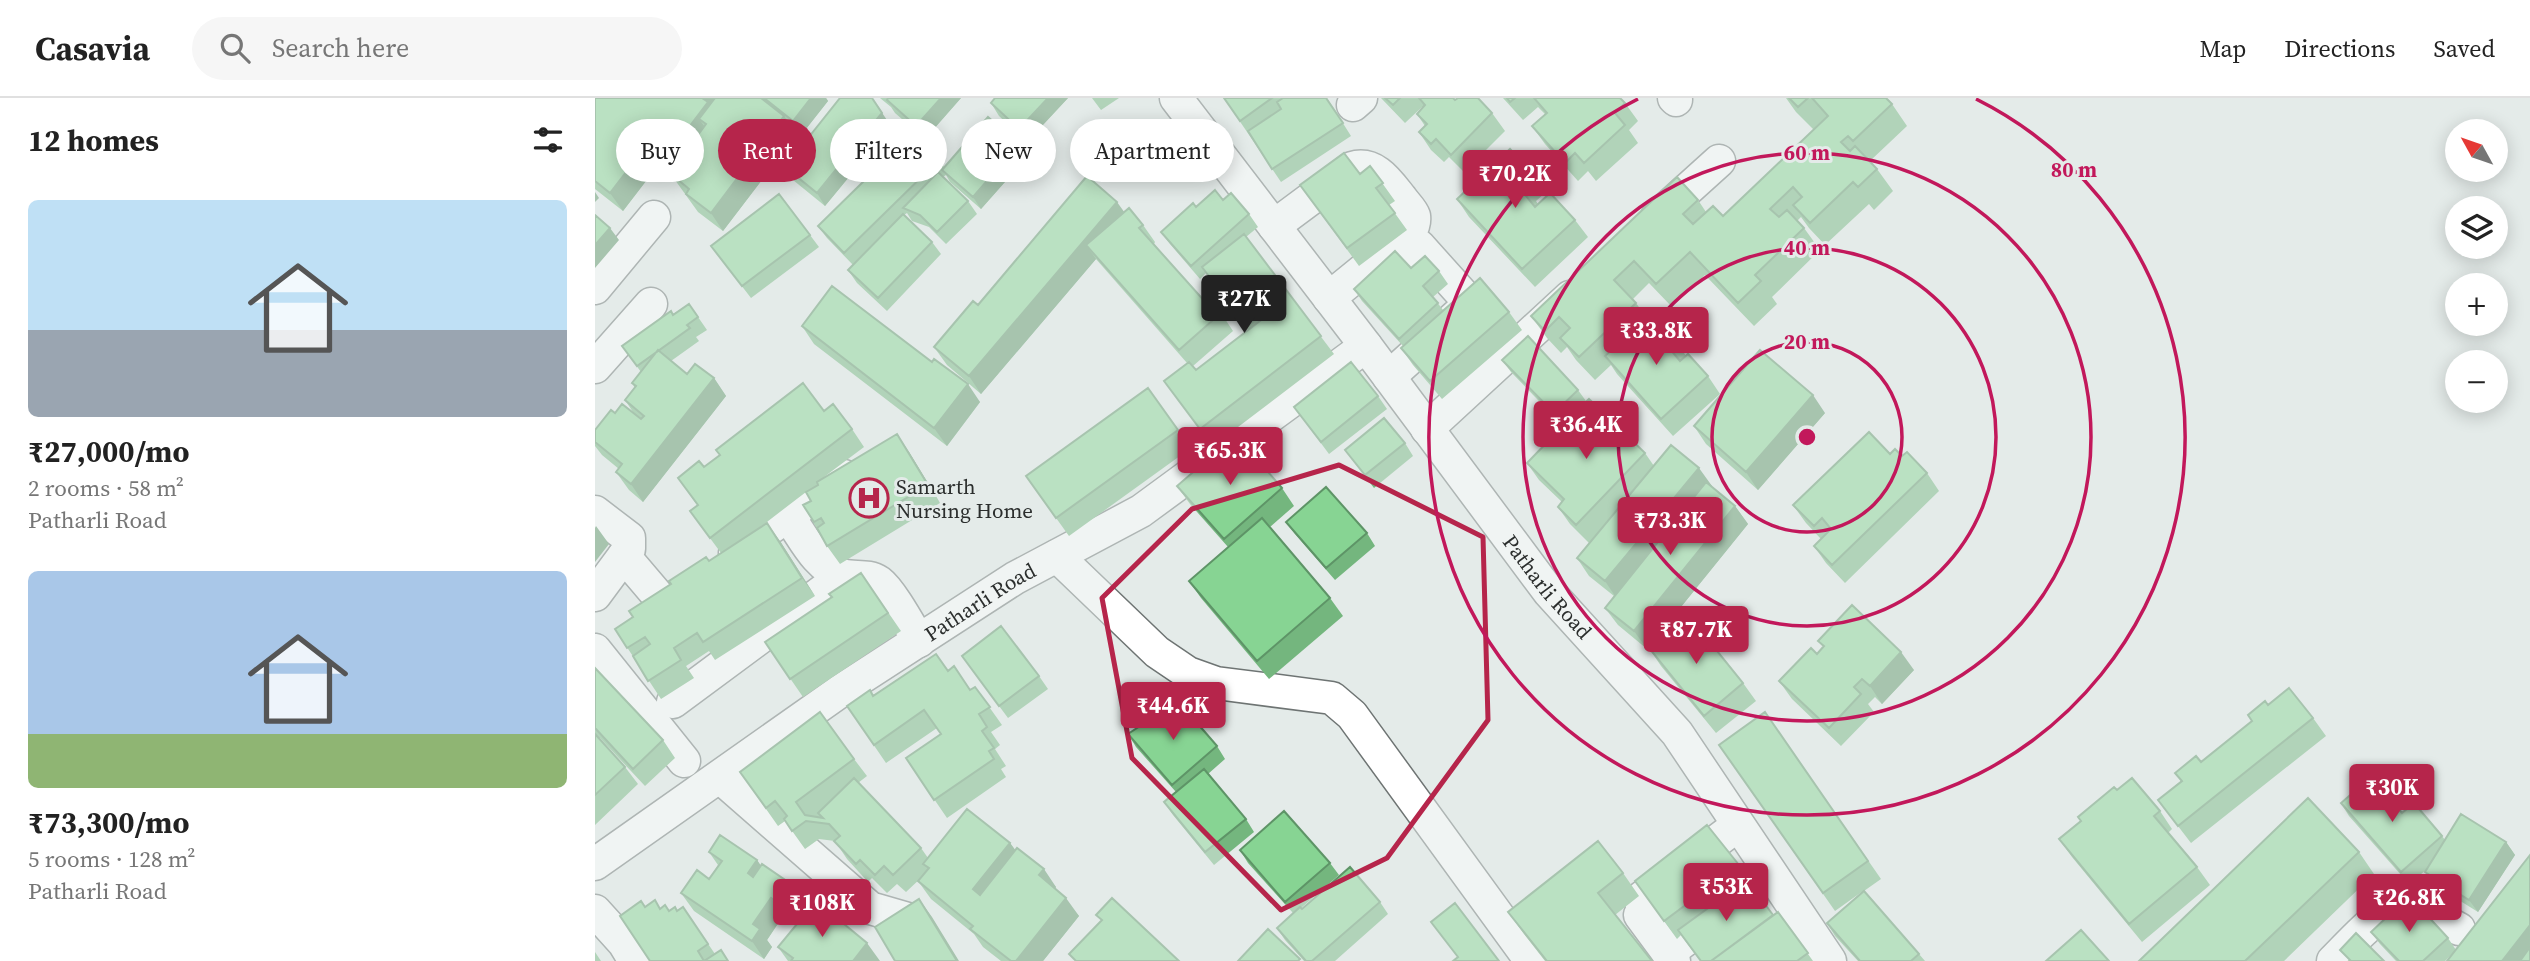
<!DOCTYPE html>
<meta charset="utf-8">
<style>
body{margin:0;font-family:"Source Serif 4",serif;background:#f6f6f6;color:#222;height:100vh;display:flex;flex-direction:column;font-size:26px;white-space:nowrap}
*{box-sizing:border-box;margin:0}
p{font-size:23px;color:#767676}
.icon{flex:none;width:38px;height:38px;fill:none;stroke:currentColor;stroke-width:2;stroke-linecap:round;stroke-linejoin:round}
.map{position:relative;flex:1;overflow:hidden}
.sheet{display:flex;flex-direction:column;background:#fff;width:595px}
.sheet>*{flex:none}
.guide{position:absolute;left:21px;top:21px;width:665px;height:63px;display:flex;gap:14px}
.needle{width:46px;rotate:310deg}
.buttons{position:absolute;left:1850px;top:21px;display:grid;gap:14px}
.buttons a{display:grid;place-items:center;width:63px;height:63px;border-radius:50%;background:#fff;box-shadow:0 4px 18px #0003;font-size:35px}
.price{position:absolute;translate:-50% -60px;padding:0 16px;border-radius:7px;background:#b6254b;color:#fff;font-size:23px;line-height:46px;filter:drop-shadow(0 2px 4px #0008)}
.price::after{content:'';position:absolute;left:50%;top:42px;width:21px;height:16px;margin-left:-10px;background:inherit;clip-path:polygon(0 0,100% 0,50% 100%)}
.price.active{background:#222;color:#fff}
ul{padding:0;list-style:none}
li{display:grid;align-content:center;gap:14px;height:371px;padding:0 28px}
li span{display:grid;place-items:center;height:217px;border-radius:10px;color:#555}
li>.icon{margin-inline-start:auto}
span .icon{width:126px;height:126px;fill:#fffc;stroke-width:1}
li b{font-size:30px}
h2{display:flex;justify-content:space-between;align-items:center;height:84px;padding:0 28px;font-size:30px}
.chip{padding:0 24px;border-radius:32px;background:#fff;box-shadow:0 4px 18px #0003;font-size:24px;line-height:63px}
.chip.active{background:#b6254b;color:#fff}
header{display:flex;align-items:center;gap:42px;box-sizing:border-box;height:98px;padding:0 35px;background:#fff;border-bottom:2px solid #e0e0e0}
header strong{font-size:33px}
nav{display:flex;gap:38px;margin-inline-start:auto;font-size:24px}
.search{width:490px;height:63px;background:#f6f6f6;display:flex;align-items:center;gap:18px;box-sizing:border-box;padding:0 24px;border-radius:38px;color:#767676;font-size:26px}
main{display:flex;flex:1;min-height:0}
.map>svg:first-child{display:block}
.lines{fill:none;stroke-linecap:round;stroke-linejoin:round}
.minor-casing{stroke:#6e7473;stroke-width:35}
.minor{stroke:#fff;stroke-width:32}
.wall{fill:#74b67e}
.shaded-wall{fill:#5e9467}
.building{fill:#87d493;stroke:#5e9467;stroke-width:2}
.marked{fill:none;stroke:#b6254b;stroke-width:5;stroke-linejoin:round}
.ring{fill:none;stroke:#c2185b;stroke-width:3.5}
.labels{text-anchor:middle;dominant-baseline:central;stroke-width:6;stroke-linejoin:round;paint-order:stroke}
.poi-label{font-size:21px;fill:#2b2e2d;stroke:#e4ebe9;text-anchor:start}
.street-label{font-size:21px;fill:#2b2e2d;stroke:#e4ebe9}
.centre{fill:#c2185b;stroke:#e4ebe9;stroke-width:3.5}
.ring-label{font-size:21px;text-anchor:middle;font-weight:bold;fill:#c2185b;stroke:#e4ebe9;stroke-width:6;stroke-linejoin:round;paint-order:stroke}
</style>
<header>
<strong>Casavia</strong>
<div class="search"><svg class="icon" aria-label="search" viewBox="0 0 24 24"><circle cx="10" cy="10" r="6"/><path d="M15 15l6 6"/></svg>Search here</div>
<nav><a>Map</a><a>Directions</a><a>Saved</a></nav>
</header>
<main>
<section class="sheet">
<h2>12 homes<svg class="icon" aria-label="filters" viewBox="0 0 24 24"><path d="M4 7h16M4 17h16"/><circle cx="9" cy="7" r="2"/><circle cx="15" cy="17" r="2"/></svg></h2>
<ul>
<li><span style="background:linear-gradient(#bfe0f5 60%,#9aa5b1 0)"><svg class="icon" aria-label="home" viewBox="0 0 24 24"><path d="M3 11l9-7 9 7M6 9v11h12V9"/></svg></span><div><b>₹27,000/mo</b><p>2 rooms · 58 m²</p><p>Patharli Road</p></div></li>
<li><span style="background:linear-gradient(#a9c7e8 75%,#8fb573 0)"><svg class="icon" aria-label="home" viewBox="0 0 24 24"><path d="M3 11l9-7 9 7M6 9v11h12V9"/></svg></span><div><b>₹73,300/mo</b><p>5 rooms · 128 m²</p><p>Patharli Road</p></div></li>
</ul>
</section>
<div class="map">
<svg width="1935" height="863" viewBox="0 0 1935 863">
<rect width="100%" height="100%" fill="#e4ebe9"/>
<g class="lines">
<g class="minor-casing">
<g id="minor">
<path id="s1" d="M581 0 771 248 954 494 1082 635 1235 863"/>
<path d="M1079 0 1081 2"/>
<path d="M758 7 766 0"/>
<path d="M1062 119 1124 63"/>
<path d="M679 128 757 70C780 63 794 85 806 100 810 106 817 112 819 118 820 124 818 129 815 134L734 200"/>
<path d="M793 169 819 148H824L868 197 870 203 868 212 794 279"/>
<path d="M0 190 59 119"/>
<path d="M0 269 56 206"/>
<path d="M832 331 975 199"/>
<path d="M0 414 34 440V451L0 497"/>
<path d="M193 418C208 438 221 469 247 477 260 481 272 476 284 484 296 493 315 528 324 543"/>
<path d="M140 455 249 378"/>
<path d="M29 458 69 505"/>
<path d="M462 458 562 554 593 575 621 585 737 600 757 617 936 863"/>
<path d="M0 552 89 663"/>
<path d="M78 604 248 478"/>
<path d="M125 679 275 810 313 821"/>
<path id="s2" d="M0 766 244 594 420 480 546 413 771 248"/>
<path d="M1045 801 1143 727"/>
<path d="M0 813 29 845 40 863"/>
<path d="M1045 817 1079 863"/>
<path d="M1073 855 1125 816"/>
<path d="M1738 863C1756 846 1794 798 1821 808 1835 813 1850 824 1864 831"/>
</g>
</g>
<use href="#minor" class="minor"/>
</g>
<path class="wall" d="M0 0H231L233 3 207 36 195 26 202 36 128 133 103 114 75 75 97 46 91 42 67 74 61 70 28 113 0 91Z
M285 0H366L330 41 300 15 296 9Z
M400 0H473L432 44 404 18 396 5Z
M497 0H524L506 12Z
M629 0H732L756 38 686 84Z
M786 0H858L860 2 897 15 910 33 869 74 854 59 849 64 836 52 824 34 830 28 822 16 828 10 827 9 810 25Z
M908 0H1025L1030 5 1043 23 1034 32 1043 45 1001 83 993 73 983 83 950 46 937 28 950 16 943 9 928 22Z
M1191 0H1291L1297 6 1312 28 1275 63 1282 71 1298 93 1279 112 1274 106 1230 147 1214 130 1206 119 1202 123 1209 130 1225 152 1177 199 1182 206 1159 228 1110 177 1077 209 1054 185 1038 201 1052 220 1082 244 1091 258 1113 278 1125 296 1078 338 1022 276 1016 267 1000 282 981 262 972 249 966 255 952 240 936 218 1103 102 1111 114 1128 118 1219 32 1201 14Z
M296 28 230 108 198 82 190 69Z
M433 58 386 111 355 84 351 77 348 79 373 103 382 116 351 146 334 129 317 123 312 115 309 117 337 144 346 156 292 213 262 185 253 172 258 167 232 140 223 128 344 62 349 69Z
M775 68 800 103 794 107 812 132 764 168 705 87 765 76Z
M938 76 951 94 941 103 943 106 980 122 993 139 940 189 874 119 862 101Z
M628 102 654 116 663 129 651 139 739 256 618 348 569 283 592 265 501 161 386 296 352 267 339 249 383 207 529 114 548 127 560 144 559 146 612 206 626 215 638 233 598 268 601 272 653 232 611 175 605 181 575 146 566 134 601 109Z
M215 137 224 149 156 200 116 148Z
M816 170 844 173 853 186 838 199 848 212 914 214 927 232 847 301 818 267 806 250 808 248 767 203 759 191Z
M94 206 112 232 101 239 104 243 76 263 92 276 119 280 131 298 48 404 34 392 21 374 24 371 7 357 0 348V332L20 315 40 317 30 302 40 290 37 285 46 274 27 248Z
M207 228 337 264 385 304 352 348 219 246Z
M907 262 983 292 991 303 1050 355 1059 368 1116 388 1140 408 1153 426 1052 551 1023 527 1010 510 1019 498 994 478 982 460 994 445 975 426 963 409 967 404 944 382 932 365 975 338 983 330 976 320 968 328 916 274Z
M553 290 596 350 474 438 431 378Z
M783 298 792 311 734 356 699 309Z
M229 313 257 331 269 349 229 379 314 354 345 405 245 466 232 448 208 407 216 403 211 394 160 433 185 443 220 498 120 562 114 553 91 568 99 580 66 601 20 531 38 519 126 455 95 413 102 407 83 380 109 369Z
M1230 315 1163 392 1111 346 1099 328Z
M810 345 818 358 779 390 750 352Z
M1295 356 1307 358 1332 375 1344 393 1250 485 1231 465 1219 448 1226 441 1211 425 1198 407Z
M582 388 687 390 699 408 675 429 735 500 748 518 674 581 606 500 594 483 633 449 595 406Z
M691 424 772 435 780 448 740 482 700 436Z
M266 475 306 533 208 599 170 544 237 499Z
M1223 543 1319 572 1287 606 1280 599 1273 606 1279 614 1246 648 1197 601 1184 583 1222 556 1228 549Z
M1054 550 1148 585 1161 603 1121 635 1066 568Z
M367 558 444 578 453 591 413 620Z
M0 570 68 642 80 660 50 688 5 640V641L30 669 43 686 0 727Z
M353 573 376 592 380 589 407 627 396 634 405 647 400 651 411 668 406 671 411 679 352 720 311 660 346 636 342 630 291 665 252 608 278 597Z
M1673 607 1718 620 1731 638 1596 745 1563 702 1586 683 1580 675 1606 664 1657 623Z
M1170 614 1286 781 1269 793 1324 856 1330 863H1263L1240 838 1232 825 1268 793 1240 813 1124 647Z
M533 636 622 648 630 661 613 676 651 721 659 734 619 767 578 717 569 704 581 694 541 649Z
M259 661 272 678 263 685 326 750 333 760 415 745 421 753 461 789 460 791 484 818 448 863H406L388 849 379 836 336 801 323 783 327 779 311 794 302 786 292 795 277 780 273 784 252 761 240 743 224 741 210 751 190 723 183 728 145 674Z
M1522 692 1565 713 1577 731 1573 735 1602 769 1615 787 1547 844 1477 759 1464 741Z
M1746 705 1807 715 1847 738 1850 742 1911 744 1920 757 1883 814 1838 786 1830 774 1831 772 1814 786 1754 718Z
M645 752 735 765 744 777 706 810 707 811 785 804 793 816 740 863H709L690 842 682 830 698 815 653 765Z
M114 754 162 762 166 768 212 806 199 825 188 818 172 842 177 849 169 861 99 813 86 795 114 781 123 767Z
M1764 754 1779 776 1689 863H1544Z
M1144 767 1156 785 1155 786 1178 817 1183 814 1218 863H1105L1086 837 1082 841 1040 783Z
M1028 775 1044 798 1020 817 1057 863H950L929 836 913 814Z
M50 809 74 813 82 812 88 809 120 856 134 863H55Z
M1825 818 1853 840 1861 852 1850 863H1801L1785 846 1776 834Z
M183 849 285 863H193Z
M0 854 6 863H0Z"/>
<path class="shaded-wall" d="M104 0H123L111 26 104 21 115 36 103 51 91 33Z
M216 0H231L233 3 207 36 198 23Z
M277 0 296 28 230 108 222 95Z
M346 0H366L330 41 321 28Z
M453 0H473L432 44 424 31Z
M189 18 202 36 128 133 116 115Z
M79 24 91 42 67 74 54 56Z
M424 46 433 58 386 111 378 99Z
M48 52 61 70 28 113 15 95Z
M0 94 4 100 0 104Z
M522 104 535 122 491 147 501 161 386 296 374 278Z
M15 130 24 142 0 170V147Z
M119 280 131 298 48 404 36 386Z
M373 286 385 304 352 348 339 330Z
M1218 297 1230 315 1163 392 1151 374Z
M302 336 314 354 345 405 333 387Z
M1104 370 1117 388 1022 501 1010 483Z
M1140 408 1153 426 1052 551 1039 533Z
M172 425 185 443 220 498 207 480Z
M1 428 14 446 0 464V430Z
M1306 554 1319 572 1287 606 1275 588Z
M1911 744 1920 757 1883 814 1874 802Z
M415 745 428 763 391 809 378 791Z
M162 762 174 780 165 793 153 775Z
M449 771 461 789 456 795 444 777Z
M199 788 212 806 199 825 186 807Z
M176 800 188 818 172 842 177 849 169 861 157 843 158 826Z
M471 800 484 818 448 863H421Z
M324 801 337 819 364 863H362Z
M1935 827V861L1933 863H1907Z
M272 845 285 863H258Z"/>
<path class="building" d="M0 0H107L113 4 91 33 79 24 54 56 48 52 15 95 0 83Z
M120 0H166L189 18 116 115 91 96 94 91 75 75 111 26 104 21Z
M169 0H216L198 23Z
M245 0H277L287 15 222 95 190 69Z
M293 0H346L321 28 292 2Z
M400 0H453L424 31 396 5Z
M629 0H677L645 23Z
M688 0H731L748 25 677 71 653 33 686 11 682 4Z
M790 0H805L798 7Z
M824 0H858L860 2 863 0H883L897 15 856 57 841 41 836 46 824 34 832 26 822 16 830 7Z
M912 0H920L915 4Z
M939 0H1025L1030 5 1020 15 1030 27 989 65 980 55 970 65 937 28 952 15Z
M1194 0H1213L1203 9Z
M1217 0H1291L1297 6 1258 43 1253 38 1246 44 1255 53 1260 48 1282 71 1263 89 1258 84 1215 125 1198 107 1207 99 1198 89 1175 111 1184 119 1192 112 1209 130 1160 177 1166 183 1143 205 1095 154 1061 186 1039 163 1019 182 1041 205 984 259 965 240 975 230 964 219 950 233 936 218 1082 79 1103 102 1088 116 1098 126 1118 108 1128 118 1233 18Z
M393 19 424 46 378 99 347 72Z
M318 35 344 62 249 155 223 128Z
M915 51 938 76 927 86 935 95 931 98 940 109 955 95 980 122 927 171 862 101Z
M749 55 765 76 775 68 788 85 781 90 800 115 752 150 705 87Z
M343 74 373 103 342 134 325 117 308 110Z
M492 78 522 104 374 278 339 249 378 203 383 207Z
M620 92 628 102 636 95 654 116 596 168 566 134 598 105 601 109Z
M184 96 215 137 147 188 116 148Z
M534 110 548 127 544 130 612 206 615 203 626 215 584 252 491 147Z
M308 116 337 144 283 200 253 172Z
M0 117 15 130 0 147Z
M649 136 726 238 605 331 569 283 594 264 601 272 674 216 668 208 648 224 607 169Z
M800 153 816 170 830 158 844 173 828 188 843 205 804 241 759 191Z
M885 180 914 214 835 283 806 250Z
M237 188 337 264 339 261 373 286 339 330 207 228Z
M94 206 103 219 92 227 95 230 42 268 27 248 76 213 78 217Z
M1057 216 1082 244 1075 251 1085 263 1093 256 1113 278 1066 321 1010 258Z
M933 238 983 292 959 315 907 262Z
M63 252 92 276 100 266 119 280 36 386 21 374 27 366 0 344V332L16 312 20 315 27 306 46 321 49 318 30 302 41 288 37 285Z
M1165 252 1218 297 1151 374 1099 328Z
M756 264 783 298 726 344 699 309Z
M208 285 229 313 238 306 257 331 115 440 95 413 103 407 83 380 104 363 109 369 125 357 121 352Z
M553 290 583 332 461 420 431 378Z
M994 301 1050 355 981 427 963 409 969 401 932 365 966 330 975 338 985 328 975 319Z
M789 320 810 345 770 377 750 352Z
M1274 334 1295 356 1300 351 1307 358 1312 354 1332 375 1237 467 1219 448 1236 431 1227 420 1219 428 1198 407Z
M302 336 333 387 232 448 222 430 229 425 226 420 219 424 208 407 216 403 211 394 223 387 222 384Z
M641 337 687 390 629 441 582 388Z
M1076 347 1104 370 1010 483 982 460Z
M1111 384 1140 408 1039 533 1010 510Z
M731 389 772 435 731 470 691 424Z
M667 420 735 500 662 563 594 483Z
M172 425 207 480 108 544 102 535 79 550 86 562 53 583 38 558 55 546 50 539 32 550 20 531 38 519 34 513 76 486 74 483 111 459 114 463Z
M266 475 293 515 195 581 170 544 237 499 234 496Z
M1257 507 1306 554 1275 588 1267 581 1259 589 1266 596 1234 630 1184 583 1216 550 1222 556 1229 548 1223 543Z
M1093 517 1148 585 1109 618 1054 550Z
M406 528 444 578 404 608 367 558Z
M341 556 353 573 359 568 375 592 380 589 395 609 384 616 392 629 387 633 399 650 394 653 399 661 339 702 311 660 346 636 329 612 279 647 252 608 275 592 278 598Z
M0 570 68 642 38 671 0 630Z
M1694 590 1718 620 1583 728 1563 702 1587 683 1580 675 1601 658 1606 664 1657 623 1653 617 1670 603 1673 607Z
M583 603 622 648 577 687 533 636Z
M225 614 259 661 201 704 210 717 228 720 223 715 259 680 326 750 298 777 289 768 280 777 265 762 261 766 239 743 245 738 234 726 211 723 197 733 189 721 192 718 180 703 171 710 145 674Z
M1170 614 1273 763 1228 795 1124 647Z
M0 636 30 669 0 697Z
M609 671 651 721 610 754 569 704Z
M1776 679 1807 715 1819 705 1847 738 1806 774 1746 705Z
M1537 680 1565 713 1559 718 1602 769 1534 826 1464 741 1486 723 1483 719 1519 689 1522 692Z
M1713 700 1764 754 1650 863H1544Z
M372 711 415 745 378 791 385 797 422 750 449 771 444 777 471 800 421 863H416L375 831 378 828 323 783 334 770 328 766Z
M689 713 735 765 690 804 645 752Z
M1866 716 1911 744 1874 802 1830 774Z
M1112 727 1144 767 1069 823 1040 783Z
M125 737 162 762 153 775 158 779 167 766 199 788 186 807 176 800 158 826 165 831 157 843 86 795 102 772 114 781 127 763 114 754Z
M1003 743 1028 775 1003 795 1057 863H952L913 814Z
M1935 757V827L1907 863H1852Z
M755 769 785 804 717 863H711L682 830 705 809 707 811Z
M1152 782 1178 817 1116 863H1106L1083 832Z
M1269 793 1324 856 1316 863H1265L1232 825Z
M517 800 584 863H481L474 856 507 822 501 817Z
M324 801 362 863H300L280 829Z
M60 802 65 811 70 807 74 813 80 809 82 813 88 809 113 846 103 853 109 863 126 852 133 863H55L25 818 46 803 50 809Z
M1810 802 1825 818 1829 814 1853 840 1828 863H1804L1776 834Z
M221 803 272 845 258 863H196L198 860 183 849Z
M860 805 904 863H858L863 859 836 824Z
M1183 814 1213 855 1202 863H1116Z
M673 831 705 861 703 863H643Z
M1486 832 1514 863H1451Z
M1761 835 1789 863H1754L1755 862 1745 852Z
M1935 849V863H1925Z"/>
<path d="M0 0H1935V863H0ZM744 367 888 439 893 622 792 760 686 812 537 660 507 500 597 411Z" fill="#e4ebe9" fill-opacity=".55" fill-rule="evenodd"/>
<path class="marked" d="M744 367 888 439 893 622 792 760 686 812 537 660 507 500 597 411Z"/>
<g class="ring">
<circle cx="1212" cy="339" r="95"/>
<circle cx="1212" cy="339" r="189"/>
<circle cx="1212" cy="339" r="284"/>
<path d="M1381 1A378 378 0 1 1 1043 1"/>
</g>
<defs>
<g id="hospital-ring" transform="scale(2.0125)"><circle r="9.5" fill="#e4ebe9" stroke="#b6254b" stroke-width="1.5"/><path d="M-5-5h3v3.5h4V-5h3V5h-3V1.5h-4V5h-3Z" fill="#b6254b"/></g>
</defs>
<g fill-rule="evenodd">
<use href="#hospital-ring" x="274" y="400"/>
</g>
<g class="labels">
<g class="poi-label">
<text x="301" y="388">Samarth<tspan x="301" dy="24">Nursing Home</tspan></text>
</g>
<g class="street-label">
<text stroke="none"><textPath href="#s1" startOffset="614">Patharli Road</textPath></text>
<text stroke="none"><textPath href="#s2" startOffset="466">Patharli Road</textPath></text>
</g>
</g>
<circle cx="1212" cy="339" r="10" class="centre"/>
<g class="ring-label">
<text x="1212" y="62">60 m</text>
<text x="1479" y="79">80 m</text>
<text x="1212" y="157">40 m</text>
<text x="1212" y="251">20 m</text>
</g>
</svg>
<div class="buttons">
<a><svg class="needle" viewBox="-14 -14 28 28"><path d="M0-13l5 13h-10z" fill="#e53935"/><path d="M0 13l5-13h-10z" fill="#767676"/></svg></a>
<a><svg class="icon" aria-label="layers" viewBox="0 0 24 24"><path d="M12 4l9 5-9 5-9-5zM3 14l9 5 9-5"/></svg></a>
<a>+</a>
<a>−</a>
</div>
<b class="price" style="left:920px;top:112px">₹70.2K</b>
<b class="price active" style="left:649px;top:237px">₹27K</b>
<b class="price" style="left:1061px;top:269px">₹33.8K</b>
<b class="price" style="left:991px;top:363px">₹36.4K</b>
<b class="price" style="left:635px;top:389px">₹65.3K</b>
<b class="price" style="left:1075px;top:459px">₹73.3K</b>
<b class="price" style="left:1101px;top:568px">₹87.7K</b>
<b class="price" style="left:578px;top:644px">₹44.6K</b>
<b class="price" style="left:1797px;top:726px">₹30K</b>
<b class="price" style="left:1131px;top:825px">₹53K</b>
<b class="price" style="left:1814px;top:836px">₹26.8K</b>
<b class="price" style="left:227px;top:841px">₹108K</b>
<div class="guide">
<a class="chip">Buy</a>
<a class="chip active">Rent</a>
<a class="chip">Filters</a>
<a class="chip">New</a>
<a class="chip">Apartment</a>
</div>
</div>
</main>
